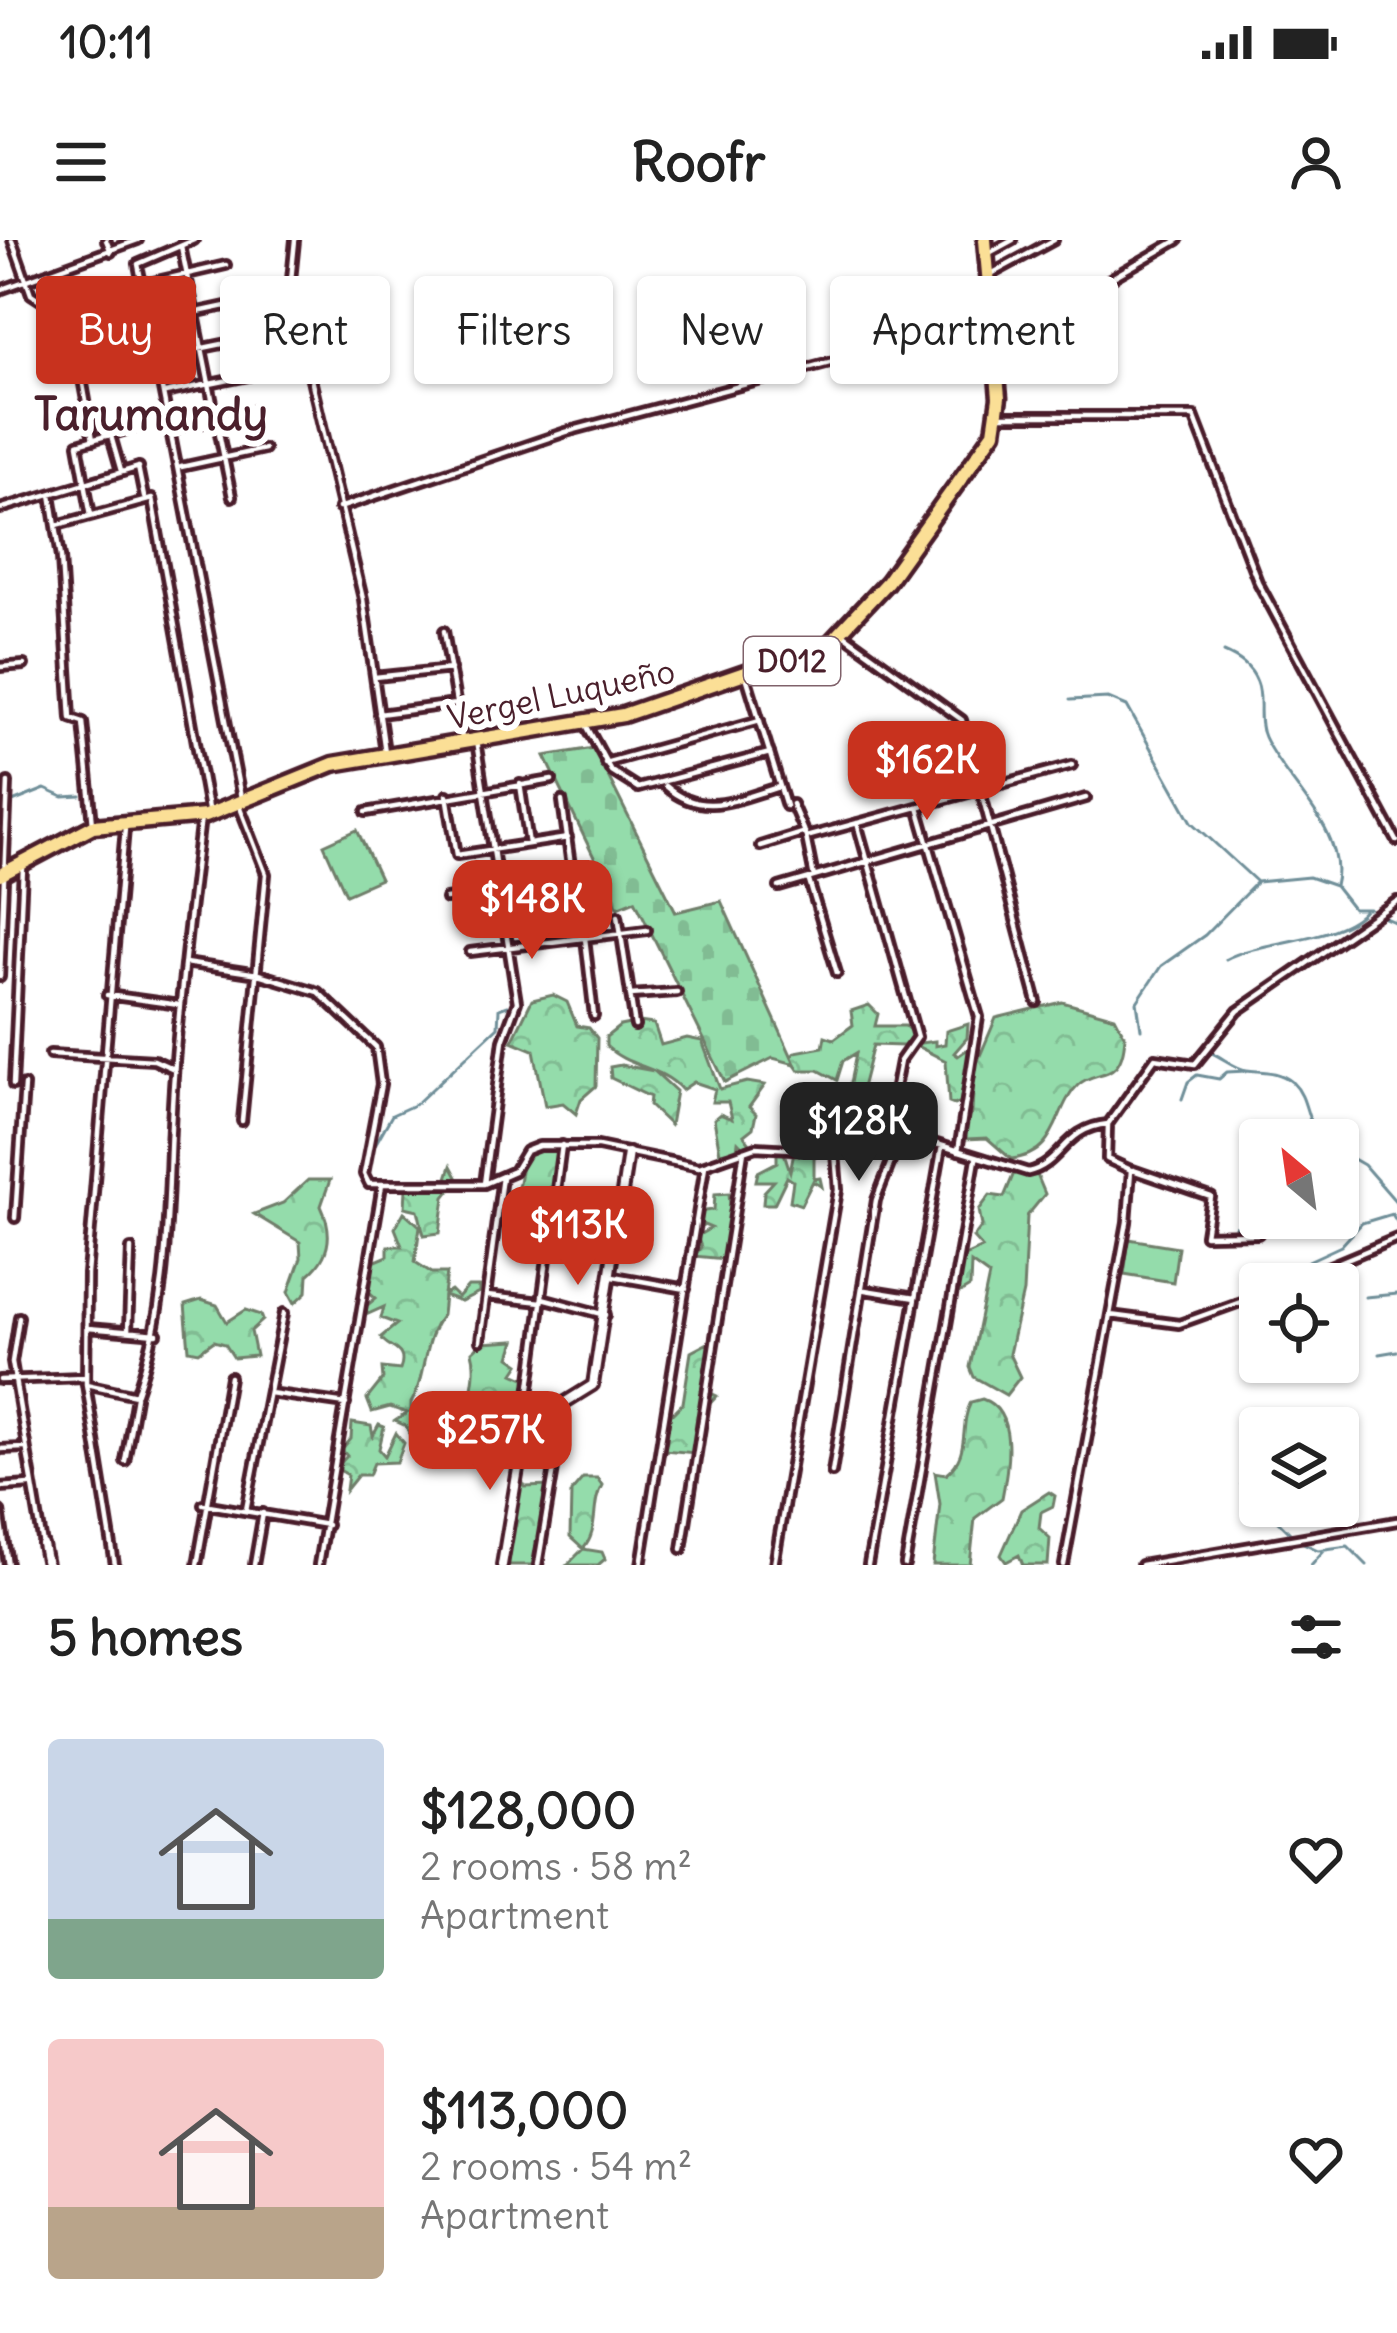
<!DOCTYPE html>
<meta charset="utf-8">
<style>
body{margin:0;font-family:Delius,sans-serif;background:#f2f2f2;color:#222;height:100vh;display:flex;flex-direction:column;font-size:45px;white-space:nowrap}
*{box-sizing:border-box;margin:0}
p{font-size:39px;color:#767676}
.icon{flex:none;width:66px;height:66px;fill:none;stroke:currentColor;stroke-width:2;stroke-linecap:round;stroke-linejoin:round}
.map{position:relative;height:1325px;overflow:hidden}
.sheet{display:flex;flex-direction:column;background:#fff;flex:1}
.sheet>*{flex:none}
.top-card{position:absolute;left:36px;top:36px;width:1326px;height:108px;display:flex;gap:24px}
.needle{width:78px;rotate:331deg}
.controls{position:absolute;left:1239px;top:879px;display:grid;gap:24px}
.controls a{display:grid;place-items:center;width:120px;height:120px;border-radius:12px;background:#fff;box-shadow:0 3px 9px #0004;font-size:60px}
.price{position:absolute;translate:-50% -102px;padding:0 27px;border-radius:24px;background:#c8321e;color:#fff;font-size:39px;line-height:78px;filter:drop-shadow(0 3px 6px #0008)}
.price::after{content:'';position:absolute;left:50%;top:72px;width:36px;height:27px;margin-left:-18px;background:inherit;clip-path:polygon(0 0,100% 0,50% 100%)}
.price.active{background:#222;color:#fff}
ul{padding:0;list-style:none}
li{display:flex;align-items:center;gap:36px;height:300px;padding:0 48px}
li span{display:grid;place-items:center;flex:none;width:336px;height:240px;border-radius:12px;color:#555}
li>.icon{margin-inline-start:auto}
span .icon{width:144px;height:144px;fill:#fffc;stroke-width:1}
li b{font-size:51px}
h2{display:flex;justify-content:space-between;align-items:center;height:144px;padding:0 48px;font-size:51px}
.chip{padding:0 42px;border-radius:12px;background:#fff;box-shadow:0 3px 9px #0004;font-size:42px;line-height:108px}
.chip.active{background:#c8321e;color:#fff}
.status{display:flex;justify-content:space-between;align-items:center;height:84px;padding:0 60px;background:#fff;direction:ltr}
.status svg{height:33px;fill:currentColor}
header{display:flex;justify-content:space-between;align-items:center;height:156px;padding:0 48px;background:#fff;font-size:54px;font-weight:800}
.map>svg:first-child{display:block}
.forest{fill:url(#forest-crowns);stroke:#6f7e6b;stroke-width:3}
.cemetery{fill:url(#cemetery-stones);stroke:#6f7e6b;stroke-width:3}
.park{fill:#94dcab;stroke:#6f7e6b;stroke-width:3}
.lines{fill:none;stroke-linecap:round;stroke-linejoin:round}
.stream{stroke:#6f8f99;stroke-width:3}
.minor-casing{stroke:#4a1f2b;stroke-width:14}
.tertiary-casing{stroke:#4a1f2b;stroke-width:16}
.primary-casing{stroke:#4a1f2b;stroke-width:21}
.minor{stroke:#fff;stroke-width:4.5}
.tertiary{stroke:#fff;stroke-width:8}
.primary{stroke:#fbdf96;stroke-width:12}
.labels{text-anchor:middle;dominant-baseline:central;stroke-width:12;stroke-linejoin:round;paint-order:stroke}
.shield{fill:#fff;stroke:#80626b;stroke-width:3}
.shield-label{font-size:30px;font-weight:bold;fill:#4a1f2b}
.street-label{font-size:33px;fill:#4a1f2b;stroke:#fff}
.district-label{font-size:45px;font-weight:bold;fill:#4a1f2b;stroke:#fff}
</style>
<div class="status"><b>10:11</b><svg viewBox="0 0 49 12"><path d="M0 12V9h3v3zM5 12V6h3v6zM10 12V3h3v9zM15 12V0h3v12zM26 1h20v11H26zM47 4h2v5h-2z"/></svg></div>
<header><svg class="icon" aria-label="menu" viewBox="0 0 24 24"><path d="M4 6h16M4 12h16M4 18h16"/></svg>Roofr<svg class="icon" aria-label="person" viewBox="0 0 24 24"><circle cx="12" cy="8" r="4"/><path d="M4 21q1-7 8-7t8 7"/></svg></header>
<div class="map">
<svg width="1397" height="1325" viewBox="0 0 1397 1325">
<defs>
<pattern id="forest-crowns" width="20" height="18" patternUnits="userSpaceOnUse" patternTransform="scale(3)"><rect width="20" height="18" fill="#94dcab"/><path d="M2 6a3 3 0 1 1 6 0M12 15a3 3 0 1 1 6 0" fill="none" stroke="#81bc93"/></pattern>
<pattern id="cemetery-stones" width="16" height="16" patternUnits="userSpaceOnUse" patternTransform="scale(3)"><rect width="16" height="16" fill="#94dcab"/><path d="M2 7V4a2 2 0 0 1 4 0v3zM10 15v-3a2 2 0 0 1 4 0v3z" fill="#81bc93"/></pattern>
</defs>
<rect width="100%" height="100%" fill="#fff"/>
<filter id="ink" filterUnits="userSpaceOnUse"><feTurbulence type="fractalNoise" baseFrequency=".00833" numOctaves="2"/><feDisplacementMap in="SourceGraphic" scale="24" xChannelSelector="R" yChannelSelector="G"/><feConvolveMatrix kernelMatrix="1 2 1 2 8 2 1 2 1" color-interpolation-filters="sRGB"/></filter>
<g filter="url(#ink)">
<path class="forest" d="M553 755 567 762 577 786 589 788 597 798 596 846 581 859 576 874 563 863 545 866 534 810 512 801 532 760Z
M1062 762 1115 777 1125 796C1122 845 1097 827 1078 845 1053 869 1060 914 1011 919L987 898 966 899 963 880 972 873 974 830 996 778Z
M869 765 878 774 875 786H905L915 795 903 806 873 805 862 848 875 865 868 872 853 867 848 853 856 813 843 821 837 840 818 830H799L791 818 795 812 823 807 825 796 834 799 853 785 851 771Z
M639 782 654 784 661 805 687 798 702 801 720 849 747 842 765 845 749 867 756 874 753 888 744 895 750 903 743 907 738 902 737 910 720 913 714 879 720 874 732 879 728 862H712L715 849 694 842 682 850C662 826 628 828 606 806V797L620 786Z
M968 784 967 798 954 813 958 816 972 806 977 814 964 843 969 859 954 865 949 863 946 821 913 804 935 801V806L945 804 946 791Z
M621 825 654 831 676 851 670 885 649 865 650 857 611 838 610 827Z
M538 906 559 910 548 979 537 983 524 964 505 968 501 954 518 948 524 914Z
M777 908 783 910 790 931 794 912 800 909 814 916V939L820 938 822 947 813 941 801 965 790 961 793 941 787 937 774 964H763L764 952 774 941H756L758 932 777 922Z
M451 926 458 939 449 942 452 948 445 957 440 993 424 995 418 970 405 967 406 949 416 941 425 947 446 941Z
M1035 930 1045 954 1027 976 1023 1052 1009 1114 1020 1137 1006 1155 974 1137 970 1127 989 1036 971 1023 970 1047 960 1053 954 1048 960 1018 982 1008 973 998 982 986 979 970 990 955 1004 957 1014 933Z
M308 940H330L321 966C333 992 331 1016 308 1035L307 1052 295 1063 289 1052 301 1018 300 1002 254 974 283 963Z
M729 953 732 985 724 1019 694 1016 701 1007 697 996 711 988 704 985 698 990 703 984 696 972 714 970 715 954Z
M404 972 420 986 415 1022 432 1033H447L444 1055 451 1051 458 1058 468 1047H479V1053L461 1062 444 1056 442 1075C422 1100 426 1138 411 1163V1172L416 1165 423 1168 413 1177 429 1192 420 1199 412 1200 406 1186 395 1181 407 1173 390 1167 372 1172 367 1159 383 1139 382 1128 400 1130C409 1107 386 1109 381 1097L397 1084 381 1078 384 1067 368 1074 365 1067 376 1058 368 1051 371 1023 388 1016V1006H402L395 988Z
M201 1060 217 1065 227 1082 246 1070 261 1075 263 1080 251 1091 256 1116 234 1118 225 1104 214 1101 199 1112 189 1110 185 1065Z
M515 1101 510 1117 520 1124 514 1133 525 1138 527 1157 540 1171 528 1175 526 1157 504 1158 506 1178 499 1185 492 1219 469 1220C453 1192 482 1143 472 1112L482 1103Z
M708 1103 711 1118 706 1129 712 1143 704 1150 717 1156 704 1170 695 1213 663 1210 668 1178 683 1163 691 1112Z
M982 1159C1018 1171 1008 1228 1002 1258L975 1278 970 1325H933L940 1264 935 1232 946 1234C972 1214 958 1187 971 1162Z
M352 1183 371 1186 373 1196 379 1185 384 1187 379 1209 385 1216 396 1193 404 1203 397 1222 374 1223 369 1235H358L346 1250 348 1235 336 1228 347 1216 342 1210 351 1199Z
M520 1238 525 1247 550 1246 539 1316 536 1325H504L502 1295 511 1274 507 1266Z
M583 1238H597L602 1245C590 1266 600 1290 583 1309L602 1312 605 1319 598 1325H567L583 1309 570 1297 571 1252Z
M1049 1252 1055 1256 1053 1266 1041 1272 1039 1288 1050 1298 1048 1325H1023L1019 1315 1006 1322 1001 1315 1021 1270Z"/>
<path class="cemetery" d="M594 508 676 672 721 661 795 824 773 818 725 842 635 660 618 667 545 516Z"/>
<path class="park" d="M357 590 380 639 346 654 324 605Z
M1129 999 1178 1007 1173 1042 1124 1034Z"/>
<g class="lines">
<path class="stream" d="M1224 412C1238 418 1251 426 1257 442 1264 459 1256 479 1264 497 1285 543 1349 592 1335 646
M1070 460 1108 458 1127 466 1192 582 1256 641
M10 563 45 549 63 557 81 556
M1383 677 1397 683
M1226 719C1264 699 1342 701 1366 669
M1141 789 1137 762 1161 726 1205 695 1257 642 1309 637 1335 646 1353 669H1370
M1212 813C1222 817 1236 829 1247 830 1262 832 1278 830 1292 842 1311 860 1303 884 1324 900
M1182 859 1188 842 1197 835 1219 839 1227 832 1246 831
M372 910 392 875 416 864 498 787 499 769 507 766
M1338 910 1364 925 1397 963
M1235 987 1268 978
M1302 1024 1341 1006 1362 983 1392 974 1397 982
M1365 1057 1397 1054
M1379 1114 1397 1111
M1241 1244 1260 1261
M1263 1266 1291 1294
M1301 1302 1318 1310 1348 1306 1367 1325
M1311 1325 1325 1309"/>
<g class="minor-casing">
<path id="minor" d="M12 0 31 54 54 69 78 116 93 200
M106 0 111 12
M194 0 138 24 241 558
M295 0 290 50 363 359 385 512
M181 6 232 257
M991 12 1013 0
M993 33 1054 0
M144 44 226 25
M0 50 138 0
M151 82 235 64
M1000 102 1178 0
M159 117 242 100
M165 153 249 136
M1000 176H1194L1258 342 1397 601
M174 190 256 170
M111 196 121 231
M138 227 144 257
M181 227 264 209
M51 254 61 317 71 478 83 482 93 584
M339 268 566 192 890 106 985 57
M0 269 139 227
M91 275 78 204 171 177
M57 285 152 259 208 569
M444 391 462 498
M843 394 962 480 1037 762
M0 427 24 425
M746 436 786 566
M375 437 451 429
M379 474 456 464
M585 483 611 531 638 548 770 513
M476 501 517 762 503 800 484 944
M605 523 760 480
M520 544 529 604
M665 546C702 579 737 559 779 547
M447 555 457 615 568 598
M562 561 581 698
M792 564 806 597 814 637
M239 565 266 634 242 881
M918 567 979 777 958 911
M366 572 552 540
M806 597 1072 525
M760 606 805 592
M809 641 837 733
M779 647 1086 558
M446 659 601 638
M618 675 635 786
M585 698 594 776
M470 712 647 690
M185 723 258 734 318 752 376 807 381 844 364 934 369 944H484L514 931 526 911 539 906H598L699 927 756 907 846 912 917 898 1028 932C1063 924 1063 888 1108 884
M0 737 8 542
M107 755 179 765
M630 755 677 752
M50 814 154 820 174 829
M13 845 23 628
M1133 930 1211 957 1205 995 1258 994
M15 978 24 845
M613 1036 686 1049
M1287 1044 1397 998
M865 1050 915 1058
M487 1056 541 1062
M542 1058 606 1075
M1110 1075 1179 1084 1260 1055
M19 1077 12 1122 43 1305
M88 1088 157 1094
M128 1091 131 1009
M480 1101 502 937
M0 1140 84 1137
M86 1144 136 1155C175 1044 165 949 174 835 180 749 191 663 201 577
M269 1153 346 1164
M525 1185 562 905
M0 1209 24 1208
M125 1221 136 1157
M832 1232 876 960 891 922 887 889 900 821 917 797 857 583
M0 1247 30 1245
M203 1264 327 1285
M246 1270 284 1073
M0 1271 8 1325
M682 1309 744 911
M115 1325 86 1144 87 1034 125 588
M197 1325 230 1137
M254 1325 263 1273
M318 1325 382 945
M538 1325 561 1186
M641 1325 705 926
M774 1325 838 950 835 912
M868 1325 942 906
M905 1325 976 919
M1064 1325 1127 982 1131 930 1107 919 1108 884 1155 818 1195 824 1238 771 1397 661
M1141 1325 1397 1281"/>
</g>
<g class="tertiary-casing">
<path id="tertiary" d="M43 1305 47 1325
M502 1325 525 1187 593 1145 628 913"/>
</g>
<g class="primary-casing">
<path id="primary" d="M0 635 93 586 205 576 333 524 623 475 829 404 887 342 994 192 999 158 985 0"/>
</g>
<use href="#minor" class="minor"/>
<use href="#tertiary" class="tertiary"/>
<use href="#primary" class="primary"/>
</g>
</g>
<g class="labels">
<rect class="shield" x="744" y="397" width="96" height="48" rx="9"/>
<g class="shield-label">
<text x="792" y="421">D012</text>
</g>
<g class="street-label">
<text transform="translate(561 454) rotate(-12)">Vergel Luqueño</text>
</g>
<g class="district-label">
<text x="151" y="174">Tarumandy</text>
</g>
</g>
</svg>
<div class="controls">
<a><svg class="needle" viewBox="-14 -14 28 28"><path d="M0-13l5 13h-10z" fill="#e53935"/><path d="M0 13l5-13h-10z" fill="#767676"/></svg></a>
<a><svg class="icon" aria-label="locate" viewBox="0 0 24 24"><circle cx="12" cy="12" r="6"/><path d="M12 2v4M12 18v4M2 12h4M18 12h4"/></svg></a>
<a><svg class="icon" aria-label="layers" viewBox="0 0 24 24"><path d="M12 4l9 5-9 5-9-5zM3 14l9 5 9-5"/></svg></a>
</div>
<b class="price" style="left:927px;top:583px">$162K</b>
<b class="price" style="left:532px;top:722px">$148K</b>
<b class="price active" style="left:859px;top:944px">$128K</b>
<b class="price" style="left:578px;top:1048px">$113K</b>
<b class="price" style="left:490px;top:1253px">$257K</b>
<div class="top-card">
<a class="chip active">Buy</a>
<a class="chip">Rent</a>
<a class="chip">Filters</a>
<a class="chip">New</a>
<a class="chip">Apartment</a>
</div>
</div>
<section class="sheet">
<h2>5 homes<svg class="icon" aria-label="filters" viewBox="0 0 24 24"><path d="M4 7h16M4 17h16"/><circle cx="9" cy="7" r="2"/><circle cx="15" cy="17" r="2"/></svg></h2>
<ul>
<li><span style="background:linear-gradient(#c9d6e8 75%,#7fa58c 0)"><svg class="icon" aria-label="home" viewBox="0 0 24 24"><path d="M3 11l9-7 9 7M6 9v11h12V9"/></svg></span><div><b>$128,000</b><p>2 rooms · 58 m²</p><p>Apartment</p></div><svg class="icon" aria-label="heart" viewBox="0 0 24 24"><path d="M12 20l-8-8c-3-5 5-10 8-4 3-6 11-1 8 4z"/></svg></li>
<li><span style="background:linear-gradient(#f6c9c9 70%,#b9a48a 0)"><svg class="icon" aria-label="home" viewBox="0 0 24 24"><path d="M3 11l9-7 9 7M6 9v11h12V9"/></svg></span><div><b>$113,000</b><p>2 rooms · 54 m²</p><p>Apartment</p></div><svg class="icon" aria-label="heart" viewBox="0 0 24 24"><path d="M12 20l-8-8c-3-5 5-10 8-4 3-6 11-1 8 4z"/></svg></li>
</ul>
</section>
